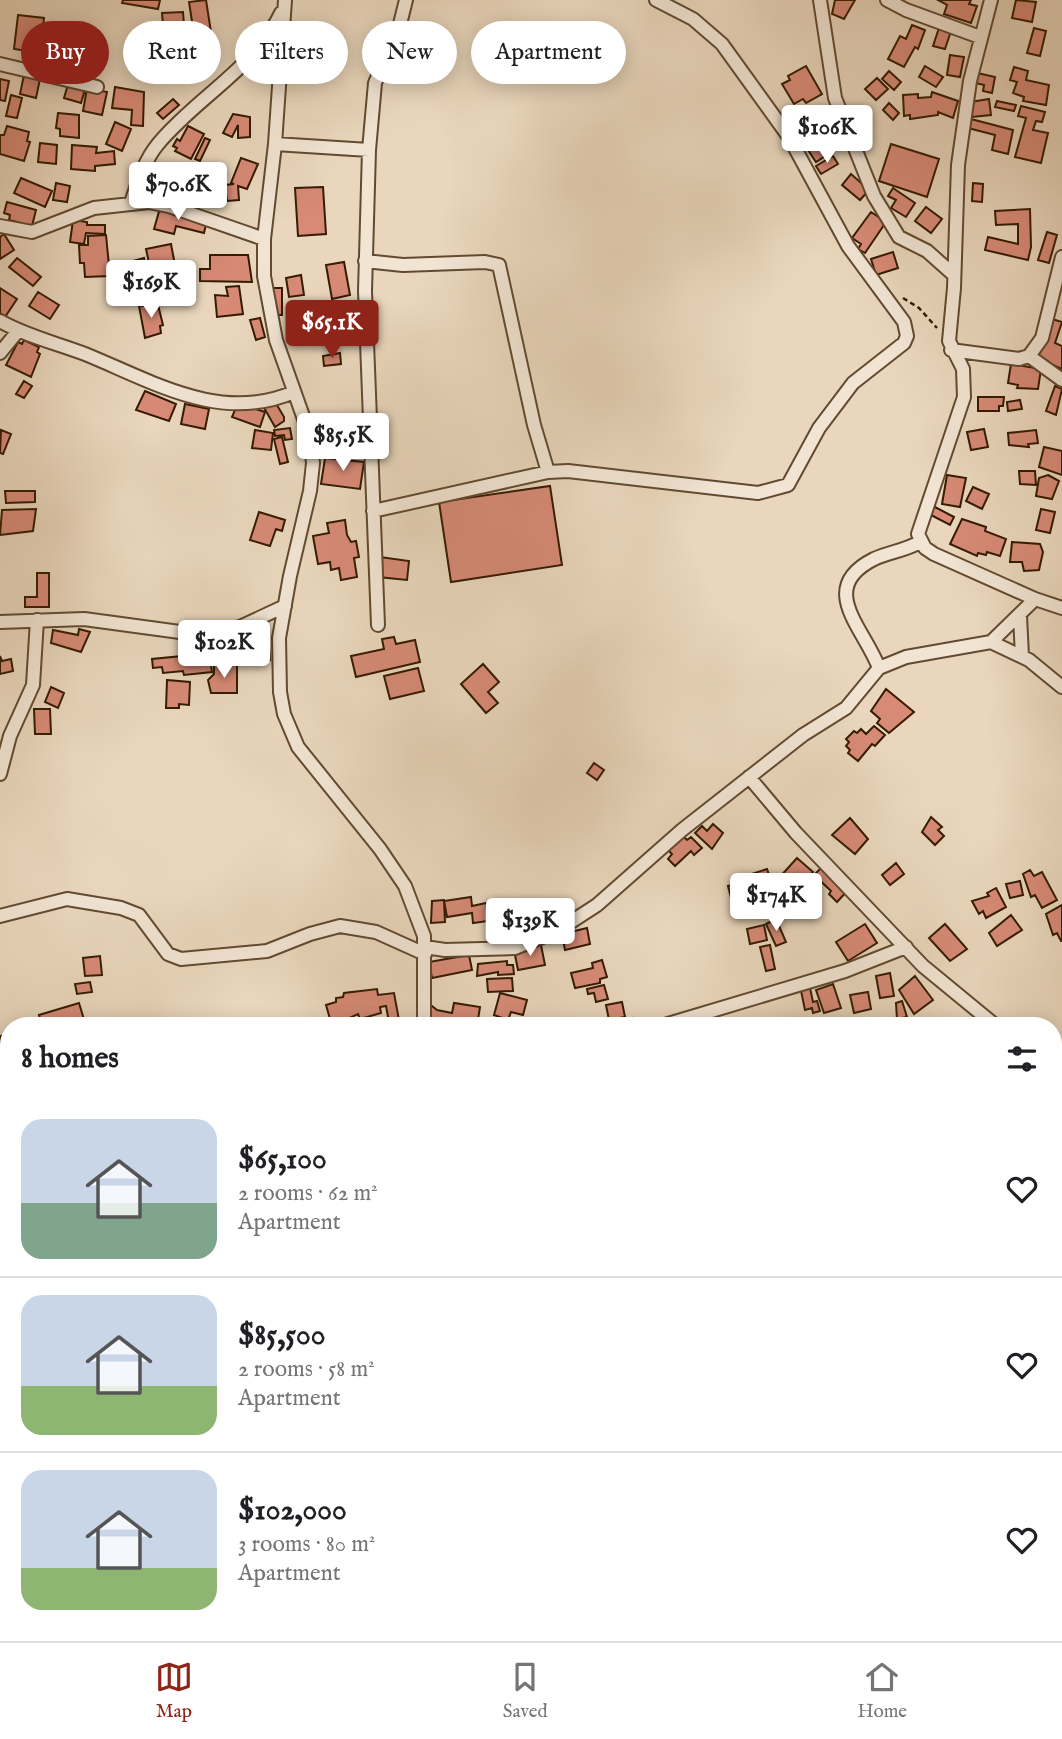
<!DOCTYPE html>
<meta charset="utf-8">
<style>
body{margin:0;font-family:"IM FELL English",serif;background:#f2f2f2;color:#202124;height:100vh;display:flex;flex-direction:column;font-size:26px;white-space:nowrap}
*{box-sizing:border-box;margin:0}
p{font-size:23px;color:#757577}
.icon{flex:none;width:38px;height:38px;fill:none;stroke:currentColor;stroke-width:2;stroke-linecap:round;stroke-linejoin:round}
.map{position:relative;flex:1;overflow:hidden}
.sheet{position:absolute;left:0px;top:1017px;width:1062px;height:625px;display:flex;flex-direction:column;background:#fff;border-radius:28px 28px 0 0;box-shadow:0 4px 18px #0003}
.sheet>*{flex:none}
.top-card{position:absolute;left:21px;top:21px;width:700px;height:63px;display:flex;gap:14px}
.price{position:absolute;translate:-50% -60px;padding:0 16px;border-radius:7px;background:#fff;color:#222;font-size:23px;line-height:46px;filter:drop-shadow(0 2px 4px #0008)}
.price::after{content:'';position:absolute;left:50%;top:42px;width:21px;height:16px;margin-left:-10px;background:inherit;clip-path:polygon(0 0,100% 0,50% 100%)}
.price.on{background:#8f2418;color:#fff}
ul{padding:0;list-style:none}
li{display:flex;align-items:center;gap:21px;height:175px;padding:0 21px}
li+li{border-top:2px solid #e0e0e0}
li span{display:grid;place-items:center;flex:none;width:196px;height:140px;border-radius:21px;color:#555}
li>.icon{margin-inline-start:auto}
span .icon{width:84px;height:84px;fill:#fffc;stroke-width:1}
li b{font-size:30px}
h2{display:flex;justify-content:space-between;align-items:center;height:84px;padding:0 21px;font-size:30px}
.tag{padding:0 24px;border-radius:32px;background:#fff;box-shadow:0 4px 18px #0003;font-size:24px;line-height:63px}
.tag.on{background:#8f2418;color:#fff}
.tab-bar{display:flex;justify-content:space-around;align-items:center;height:98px;border-top:2px solid #e0e0e0;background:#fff;font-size:19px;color:#757577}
.tab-bar a{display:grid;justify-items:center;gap:4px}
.tab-bar .on{color:#8f2418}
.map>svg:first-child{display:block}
.building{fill:#d78a76;stroke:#351b01;stroke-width:2}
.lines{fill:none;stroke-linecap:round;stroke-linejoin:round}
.minor-casing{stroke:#624a30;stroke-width:16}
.path{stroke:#351b01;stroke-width:2.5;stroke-dasharray:5 3.5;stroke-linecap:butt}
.minor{stroke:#f1e4d3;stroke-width:12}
</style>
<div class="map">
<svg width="1062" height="1641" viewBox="0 0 1062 1641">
<rect width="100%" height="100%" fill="#e9d6bc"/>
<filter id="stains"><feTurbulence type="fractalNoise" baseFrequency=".00286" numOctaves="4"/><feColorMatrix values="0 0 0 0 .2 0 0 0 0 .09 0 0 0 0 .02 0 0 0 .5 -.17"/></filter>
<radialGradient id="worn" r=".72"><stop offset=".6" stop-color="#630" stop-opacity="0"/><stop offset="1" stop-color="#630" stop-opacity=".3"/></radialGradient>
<path class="building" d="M123 0H160L158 9 122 3Z
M206 0 213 45 196 48 189 2Z
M835 0H855L844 19 832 14Z
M938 0H971L969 4 977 6 971 23 944 14 947 5Z
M1016 0 1036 2 1032 22 1012 18Z
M183 12 184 25 163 26 162 13Z
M18 15 44 18 41 43 48 44 46 60 27 58 28 51 14 49Z
M912 25 925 30 918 49 915 47 904 67 888 59 900 36 906 39Z
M939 28 951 31 945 49 933 46Z
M1034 28 1046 31 1040 56 1027 53Z
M950 55 964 57 960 77 947 75Z
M806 66 822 94 806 103 803 99 794 104 782 84 790 80 788 76Z
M925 66 943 77 936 87 919 77Z
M1014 67 1028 71 1026 80 1049 85 1046 105 1023 101 1024 97 1013 93 1017 82 1010 80Z
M889 71 901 82 894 90 882 79Z
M973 72 995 77 992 93 983 91 984 85 971 82Z
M24 75 40 79 36 98 20 94Z
M877 78 888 89 876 100 865 89Z
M0 79 9 81 5 101 0 100Z
M69 81 86 86 81 103 64 98Z
M115 87 144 92 143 126 131 125 132 110 112 108Z
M87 88 107 92 102 115 83 111Z
M932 92 958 101 953 118 938 112V115L910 119V115L904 116 903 95 918 94V98L931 97Z
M11 95 22 98 17 118 6 116Z
M173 99 179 105 163 119 157 113Z
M989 99 991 115 972 117 970 102Z
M997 101 1016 105 1014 111 995 107Z
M889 103 899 113 893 120 883 110Z
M1021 106 1045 112 1042 122 1036 121 1033 130 1048 133 1041 163 1015 157 1026 118 1018 116Z
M58 113 79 115V138L60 136V129L56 128Z
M233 114 250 117V137L238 138V125L232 137 223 133Z
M971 119 1013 130 1008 154 992 150 995 135 968 128Z
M115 122 131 129 122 151 106 144Z
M7 126 29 132 27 141 30 142 24 161 0 154V135H4Z
M188 126 204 134 191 159 175 151 177 148 173 146 177 139 180 141Z
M205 138 210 140 200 161 195 159Z
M811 138 818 148 827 142 833 151 816 162 804 144Z
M40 143 57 145 56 164 38 162Z
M891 144 939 159 927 197 879 181Z
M72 145 97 147 96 153 114 151 115 164 95 166V171L71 169Z
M833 156 838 164 821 174 816 166Z
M241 158 258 164 247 189 238 186 239 200 227 201 225 185 234 184 231 183Z
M144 172 172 176 170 191 142 187Z
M851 174 869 190 860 200 842 185Z
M21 178 52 191 45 207 14 193Z
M56 183 70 186 67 202 53 200Z
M973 183 983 184 982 202 972 201Z
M323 187 326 234 298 236 295 188Z
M893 188 915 203 906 217 891 208 896 200 888 196Z
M7 202 36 210 32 226 9 220 10 215 4 213Z
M926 207 942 219 931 233 915 221Z
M160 208 207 220 204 233 176 226 174 234 154 229Z
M1030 209 1031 247 1028 260 985 250 988 237 1018 244V224L996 225 995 211Z
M871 212 886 222 865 253 858 249 861 244 852 238Z
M73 220 87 222V225H105V234L86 233 84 244 70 242Z
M1047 232 1057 235 1049 263 1038 260Z
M4 234 14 250 0 259V237Z
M106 235 110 276 85 277 84 263H80L79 245H88V236Z
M171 244 178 281 154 286 146 249Z
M893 252 898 268 876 275 871 259Z
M210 255H248L252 282 200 281V269H210Z
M17 258 41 277 33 286 9 267Z
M144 258 148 283 126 287 122 264Z
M344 262 350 295 332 299 326 265Z
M301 275 304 295 289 297 286 278Z
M239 286 243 314 217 317 215 295 228 296 226 287Z
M0 288 17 299 5 317 0 313Z
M268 288H282V315H269Z
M38 292 59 305 50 319 29 306Z
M158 305 163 325 160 326 161 333 145 338 139 306Z
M260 318 265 337 256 340 250 320Z
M1052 319 1062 322 1055 343 1062 346V369L1038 358Z
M24 340 39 347 37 352 40 354 31 377 6 365 18 342 22 344Z
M340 353 341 364 324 366 323 356Z
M1011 364 1041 369 1038 389 1017 388 1018 385 1008 383Z
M24 381 32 386 24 398 16 394Z
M1055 386 1062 389 1056 415 1046 411Z
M145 391 176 404 169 421 136 410Z
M978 397H1004L1003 406H999V411H978Z
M274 400 284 417V421L275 427 263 406Z
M1020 400 1022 409 1008 411 1007 402Z
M238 403 265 412 260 427 232 417Z
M185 404 209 409 205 429 181 424Z
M290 428 292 439 285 440 284 435 275 436 274 430Z
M984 429 988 447 971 450 967 432Z
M1 430 11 434 3 454 0 453Z
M255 430 273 433 271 450 252 448Z
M1036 430 1038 443 1028 444 1029 447 1009 445 1008 433Z
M362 432 364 450 330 456 329 435Z
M282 437 288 462 280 464 274 439Z
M1044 447 1062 451V475L1039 467Z
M325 458 364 462 360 489 321 484Z
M1019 471H1035L1036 485 1020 484Z
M947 475 966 478 960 507 942 504Z
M1048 475 1059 481 1052 499 1036 496 1039 478Z
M550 486 562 565 451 582 439 502Z
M973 487 989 494 982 509 966 501Z
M5 491H35V502L6 503Z
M933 506 954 517 950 525 929 514Z
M36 509 33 531 0 535 2 510Z
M1041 509 1055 512 1050 533 1036 530Z
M259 512 285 520 282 531 276 529 270 546 250 540Z
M962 519 986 527 985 531 1006 539 1000 556 987 552 986 555 978 553 977 556 950 544Z
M345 520 347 535 351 542 356 541 359 557 354 558 357 577 341 580 339 568 331 570 330 562 318 564 313 536 329 533 327 523Z
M1012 542 1040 544 1043 552 1039 570 1024 571 1022 562H1010Z
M380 557 409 561 407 580 378 577Z
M37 573H49V607H25V597H37Z
M79 629 90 632 81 652 51 643 53 630 78 635Z
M250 633H268L270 660 238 663 237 658 225 660 221 634Z
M394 637 396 644 415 640 420 662 356 677 351 656 384 649 382 639Z
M207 640 212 672 184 675 183 671 163 673 162 667 153 668 152 659 182 656 180 642Z
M0 656 2 661 11 659 13 671 0 674Z
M483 664 499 682 488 692 498 703 486 713 461 684Z
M214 665H237V693H211L208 680 214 674Z
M418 668 424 691 390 699 384 676Z
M167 680 190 682 189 705 179 704V708H166Z
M51 687 64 693 58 708 45 702Z
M886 689 914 712 889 733 877 723 880 719 871 711Z
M34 709H50L51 734H35Z
M874 726 885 735 875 746 872 744 858 761 848 753 850 750 846 746 849 742 846 739 854 731 857 733 861 729 866 734Z
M594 763 604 770 597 780 587 773Z
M931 817 942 827 938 830 944 836 935 845 922 832Z
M850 818 868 839 855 854 832 835Z
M713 824 723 833 712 849 695 833 702 826 707 831Z
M681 834 687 840 691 837 702 848 694 855 691 851 675 866 668 859 672 854 666 848Z
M797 858 813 872 808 877 821 890 805 907 799 901 792 908 779 896 786 888 778 879Z
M896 863 904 874 890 885 882 875Z
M821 868 848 890 837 902 829 894 831 891 814 875Z
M767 869 779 903 761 909 749 875Z
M1030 870 1034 876 1042 872 1057 900 1042 908 1035 895 1031 897 1023 874Z
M1020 881 1023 895 1010 898 1006 884Z
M740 883 743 900 750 899 752 908 735 913 728 886Z
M996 888 1006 907 986 918 983 911 979 914 972 901 989 896 987 893Z
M471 897 472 906 486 903 488 921 473 923 472 913 447 917 444 901Z
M444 900 445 922 431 923 432 901Z
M1062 905V941H1061L1057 933 1053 935 1046 914Z
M1011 915 1022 930 997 946 989 933Z
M776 919 786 942 776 946 766 924Z
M865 924 877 943 848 961 836 942Z
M945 924 967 949 950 961 929 938Z
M764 925 767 940 750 944 747 929Z
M587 928 590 944 565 950 562 934Z
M541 945 545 965 518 970 514 950Z
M770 945 775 969 766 971 760 947Z
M469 955 472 970 432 978 429 962Z
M100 956 102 975 85 976 83 958Z
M602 960 607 977 600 979V983L575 988 571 973 593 968 592 963Z
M507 961V965H513L514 974 498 975V972L477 976 478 964Z
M890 973 894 996 880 998 876 976Z
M915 976 933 1000 914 1014 899 990Z
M512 978 513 991 488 992 487 979Z
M90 982 92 992 77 994 75 984Z
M809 983 813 1002 817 1001 820 1011 813 1013 812 1008 805 1010 800 986Z
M833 984 841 1008 824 1013 816 990Z
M604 985 608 999 596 1002 594 993 588 994 587 989Z
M377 989 378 995 394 993 399 1020 389 1022 386 1006 380 1007 381 1013 360 1019 358 1014 332 1026 326 1005 336 1002V998L343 997 344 993Z
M868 992 871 1009 854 1013 850 995Z
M500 993 527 1000 523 1015 511 1012 508 1020 494 1015Z
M902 1001 907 1017 897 1019 896 1003Z
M427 1002 437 1010 452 1013 454 1003 480 1007 477 1026H436L423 1012Z
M622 1002 625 1017 609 1020 606 1005Z
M79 1003 86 1026H42L39 1015Z
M632 1018 634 1026H602V1025Z
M159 1021V1026H122V1023Z
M9 1034V1053L0 1055V1036Z
M1056 1391 1059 1395 1062 1392V1404L1055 1410Z
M9 1633H47L50 1637 45 1641H16Z
M98 1633H132L140 1641H106Z"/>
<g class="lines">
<g class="minor-casing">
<path id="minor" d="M285 0 275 144 264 239V276L276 340 310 436 313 463 310 491 290 576 279 638 280 692 284 714 298 747 380 849 405 886 424 936V1026
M820 0 835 98 874 196 899 237 927 251 954 275
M887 0 906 10 980 37
M991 0 970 81 958 165 954 288 949 341 963 369 964 397 918 534 925 548 934 554 1035 599 1062 608
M0 64 97 87
M275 144 369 150
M131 203C138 182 144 161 158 144 197 97 254 69 281 13
M0 226 32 232 94 208 149 202 169 206 264 239
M365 261 403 265 485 262 499 265 534 425 548 472
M0 321C26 336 56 343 85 354 152 381 220 424 294 392
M951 350 1019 359 1029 356 1042 338 1062 257
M0 353 18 331
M1029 356 1062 380
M373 511 548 472 568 471 758 493 788 485 819 428 853 383 904 343 907 336 904 322 848 246 789 137 722 44 693 19 656 0
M1020 616 1022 656
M0 622 84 619 202 635 240 627 285 606
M378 625 365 291 369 150 375 83 400 24 406 0
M991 642 1029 660 1062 687
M879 668C864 628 816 588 874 559 889 552 904 551 920 542
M0 774 10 736 33 685 37 620
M749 777 796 833 923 966 996 1026
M0 916 67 899 121 908 139 915 168 954 181 959 267 951 310 934 340 926 376 932 425 954
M425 947 445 950 515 948 557 931 597 905 682 830 803 735 846 708 879 668 906 657 991 642 1035 599
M668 1024 845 971 906 947
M0 1065H9
M1054 1077 1062 1085
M1054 1164 1062 1159
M0 1509 9 1512
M78 1633 80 1641
M652 1633 668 1641
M229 1641 235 1633
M406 1641 408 1633"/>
</g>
<path class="path" d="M903 298 919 308 937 328"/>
<use href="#minor" class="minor"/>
</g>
<rect width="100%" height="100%" filter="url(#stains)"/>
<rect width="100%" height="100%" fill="url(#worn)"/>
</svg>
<b class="price" style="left:827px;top:165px">$106K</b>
<b class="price" style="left:178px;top:222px">$70.6K</b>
<b class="price" style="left:151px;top:320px">$169K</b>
<b class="price on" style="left:332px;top:360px">$65.1K</b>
<b class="price" style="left:343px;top:473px">$85.5K</b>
<b class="price" style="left:224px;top:680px">$102K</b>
<b class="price" style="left:776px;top:933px">$174K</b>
<b class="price" style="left:530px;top:958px">$139K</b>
<div class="top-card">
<a class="tag on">Buy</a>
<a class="tag">Rent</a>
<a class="tag">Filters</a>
<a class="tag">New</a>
<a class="tag">Apartment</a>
</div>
<section class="sheet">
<h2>8 homes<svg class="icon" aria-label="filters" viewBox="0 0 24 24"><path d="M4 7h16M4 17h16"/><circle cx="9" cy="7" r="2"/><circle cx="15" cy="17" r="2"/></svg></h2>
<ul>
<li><span style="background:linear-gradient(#c9d6e8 60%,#7fa58c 0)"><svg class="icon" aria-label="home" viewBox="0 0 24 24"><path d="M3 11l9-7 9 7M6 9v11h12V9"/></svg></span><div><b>$65,100</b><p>2 rooms · 62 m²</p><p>Apartment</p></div><svg class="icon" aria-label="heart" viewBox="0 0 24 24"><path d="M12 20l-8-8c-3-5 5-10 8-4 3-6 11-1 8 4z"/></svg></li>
<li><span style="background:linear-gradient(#c9d6e8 65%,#8fb573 0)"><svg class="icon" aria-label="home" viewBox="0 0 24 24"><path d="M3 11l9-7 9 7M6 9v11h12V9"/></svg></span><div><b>$85,500</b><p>2 rooms · 58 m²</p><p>Apartment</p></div><svg class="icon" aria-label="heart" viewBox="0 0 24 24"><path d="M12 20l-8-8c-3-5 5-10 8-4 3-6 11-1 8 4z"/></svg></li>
<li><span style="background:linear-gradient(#c9d6e8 70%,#8fb573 0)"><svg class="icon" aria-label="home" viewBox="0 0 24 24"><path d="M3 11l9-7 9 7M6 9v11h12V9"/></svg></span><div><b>$102,000</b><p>3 rooms · 80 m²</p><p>Apartment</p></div><svg class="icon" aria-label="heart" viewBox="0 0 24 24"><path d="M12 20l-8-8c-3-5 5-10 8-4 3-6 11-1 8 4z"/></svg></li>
</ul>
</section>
</div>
<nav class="tab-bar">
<a class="on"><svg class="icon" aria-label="map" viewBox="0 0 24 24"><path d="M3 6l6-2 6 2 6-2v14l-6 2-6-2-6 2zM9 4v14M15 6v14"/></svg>Map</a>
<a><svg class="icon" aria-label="saved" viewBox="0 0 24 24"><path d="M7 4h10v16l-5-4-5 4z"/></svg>Saved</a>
<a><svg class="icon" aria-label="home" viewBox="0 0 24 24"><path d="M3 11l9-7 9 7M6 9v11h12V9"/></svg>Home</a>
</nav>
